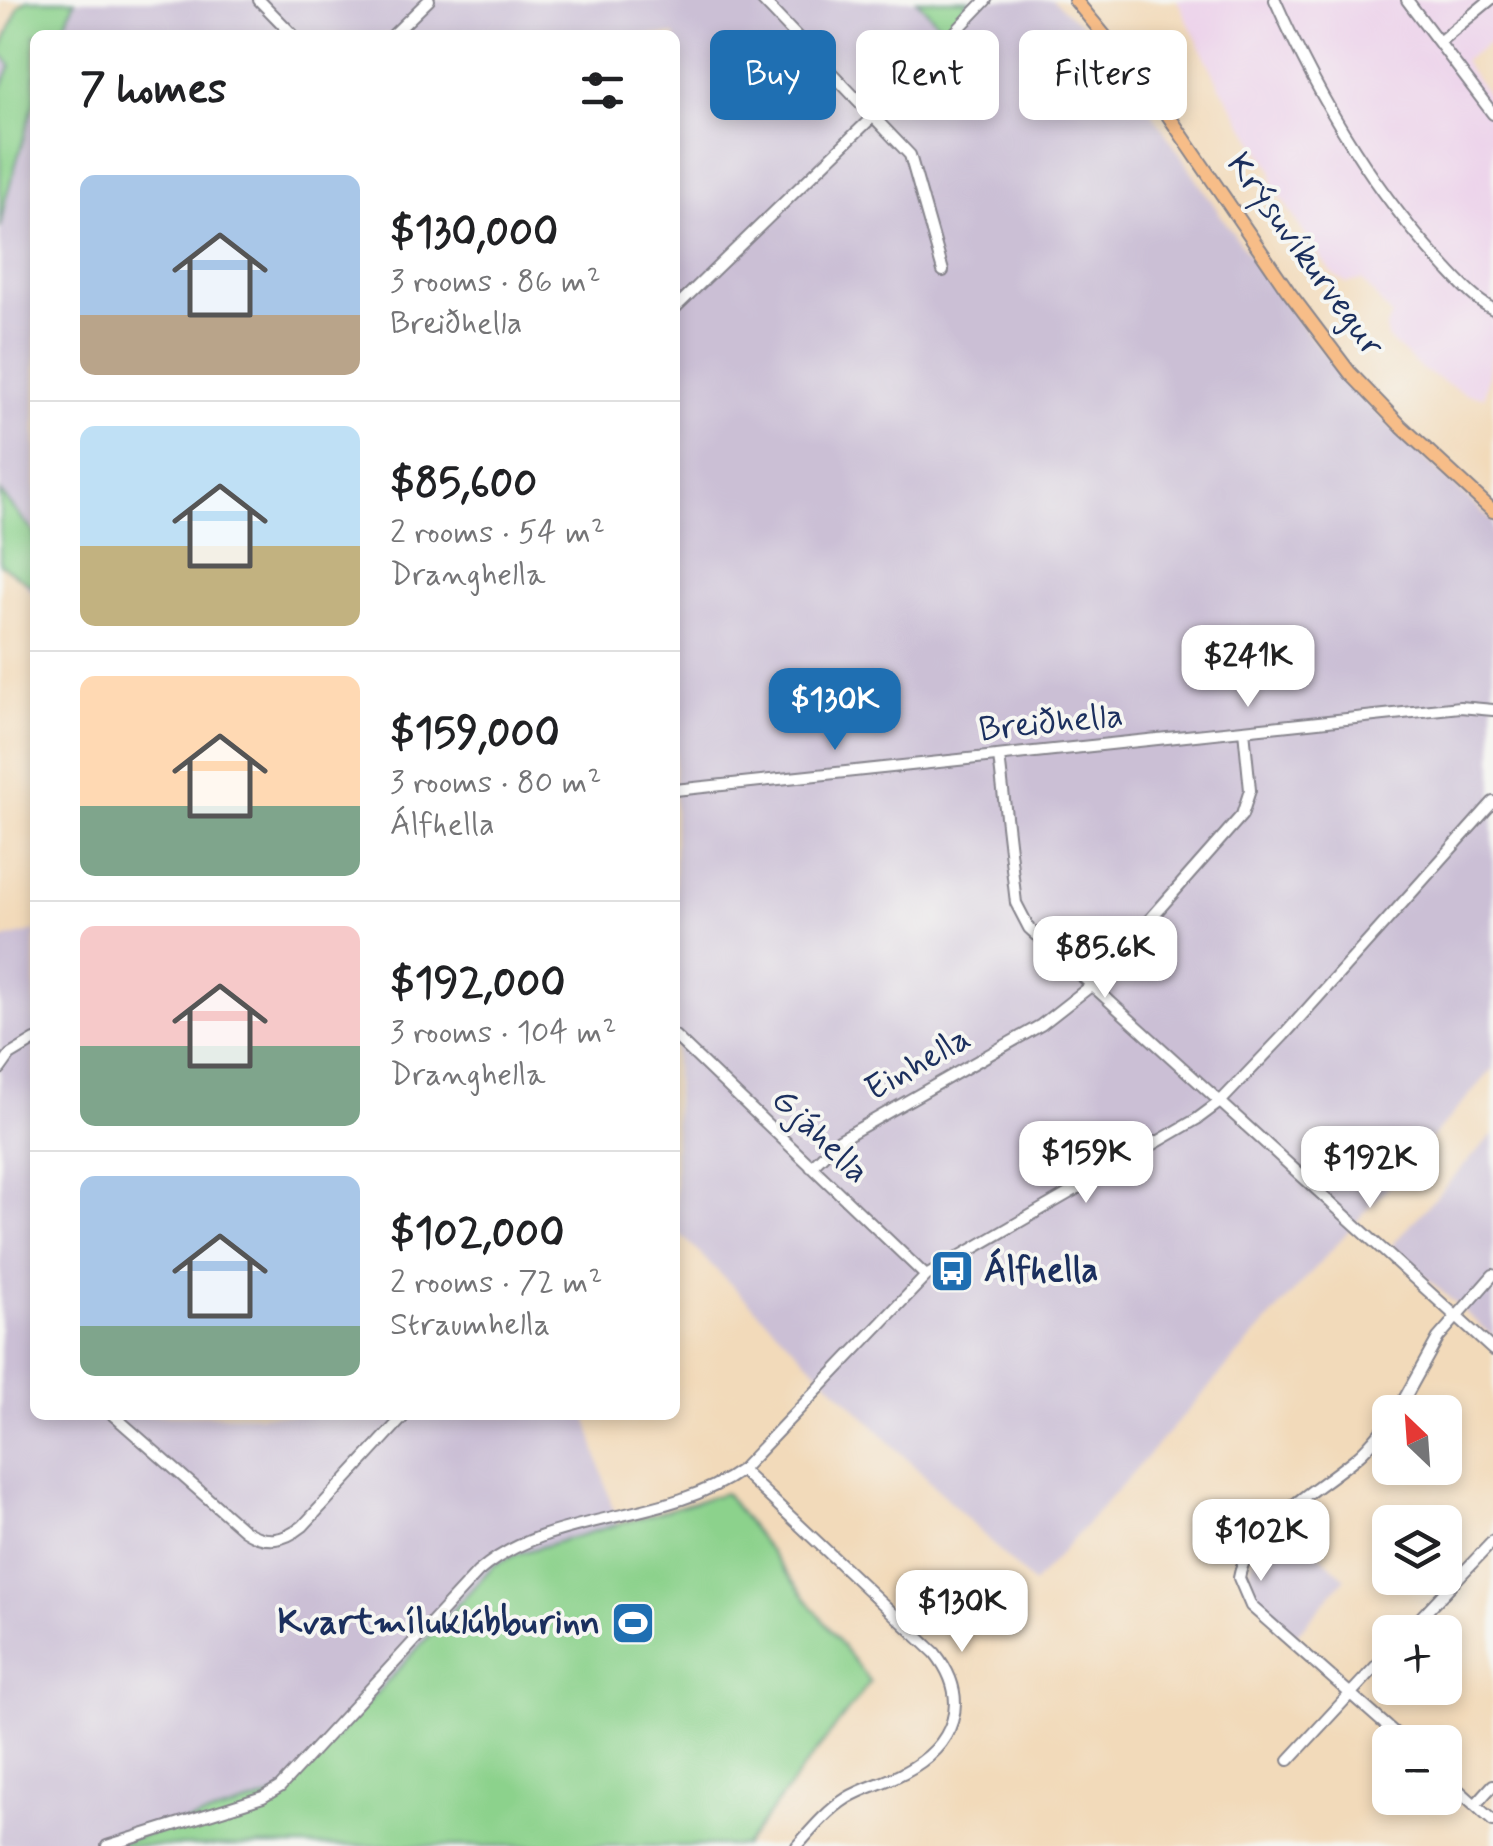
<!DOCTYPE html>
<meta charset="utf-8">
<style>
body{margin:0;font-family:Mynerve,sans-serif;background:#f2f2f2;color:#202124;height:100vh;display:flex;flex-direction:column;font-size:38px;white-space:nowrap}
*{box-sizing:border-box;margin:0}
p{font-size:32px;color:#757577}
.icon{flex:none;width:55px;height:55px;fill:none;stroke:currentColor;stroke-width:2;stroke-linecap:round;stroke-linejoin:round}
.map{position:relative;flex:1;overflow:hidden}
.side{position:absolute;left:30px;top:30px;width:650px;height:1390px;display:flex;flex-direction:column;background:#fff;border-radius:15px;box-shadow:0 5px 15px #0003}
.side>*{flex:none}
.top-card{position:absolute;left:710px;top:30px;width:632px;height:90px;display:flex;gap:20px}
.needle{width:65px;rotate:335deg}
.fabs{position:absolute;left:1372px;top:1395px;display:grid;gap:20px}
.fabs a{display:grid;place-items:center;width:90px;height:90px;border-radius:15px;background:#fff;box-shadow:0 5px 15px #0003;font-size:50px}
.price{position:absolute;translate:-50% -85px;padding:0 22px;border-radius:20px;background:#fff;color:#222;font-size:32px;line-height:65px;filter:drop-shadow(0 2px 5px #0008)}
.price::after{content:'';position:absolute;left:50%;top:60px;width:30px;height:22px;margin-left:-15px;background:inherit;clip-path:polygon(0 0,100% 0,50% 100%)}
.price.selected{background:#1f6fb2;color:#fff}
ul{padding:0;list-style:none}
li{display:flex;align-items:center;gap:30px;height:250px;padding:0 50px}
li+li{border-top:2px solid #e0e0e0}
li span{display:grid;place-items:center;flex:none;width:280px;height:200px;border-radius:15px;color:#555}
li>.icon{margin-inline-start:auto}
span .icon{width:120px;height:120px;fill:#fffc;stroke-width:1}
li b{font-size:42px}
h2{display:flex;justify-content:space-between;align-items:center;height:120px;padding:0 50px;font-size:42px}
.chip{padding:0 35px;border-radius:15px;background:#fff;box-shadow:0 5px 15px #0003;font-size:35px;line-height:90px}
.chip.selected{background:#1f6fb2;color:#fff}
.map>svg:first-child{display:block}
.built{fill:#ecd1ea}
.industrial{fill:#cbbfd5}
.green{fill:#8cd28c;stroke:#548075;stroke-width:2.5}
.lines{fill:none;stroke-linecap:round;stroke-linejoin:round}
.minor-casing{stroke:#86848c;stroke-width:14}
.major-casing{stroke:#86848c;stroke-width:16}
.minor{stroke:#fff;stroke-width:10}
.major{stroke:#f7bd88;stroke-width:12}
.labels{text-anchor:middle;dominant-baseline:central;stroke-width:8;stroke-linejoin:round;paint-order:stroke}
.street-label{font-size:35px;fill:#1b2f5e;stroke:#f6f6f2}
.poi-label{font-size:35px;font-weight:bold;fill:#1b2f5e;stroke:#f6f6f2;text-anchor:start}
</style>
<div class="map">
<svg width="1493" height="1846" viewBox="0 0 1493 1846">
<rect width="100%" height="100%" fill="#f6f6f2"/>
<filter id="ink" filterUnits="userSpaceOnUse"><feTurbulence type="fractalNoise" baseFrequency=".01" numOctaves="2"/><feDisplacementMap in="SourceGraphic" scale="20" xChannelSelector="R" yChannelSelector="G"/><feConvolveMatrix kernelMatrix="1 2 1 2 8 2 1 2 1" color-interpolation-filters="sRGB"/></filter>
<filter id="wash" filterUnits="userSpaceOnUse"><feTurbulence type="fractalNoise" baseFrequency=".0048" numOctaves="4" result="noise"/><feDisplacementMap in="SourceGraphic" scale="40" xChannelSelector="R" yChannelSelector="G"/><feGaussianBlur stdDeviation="2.25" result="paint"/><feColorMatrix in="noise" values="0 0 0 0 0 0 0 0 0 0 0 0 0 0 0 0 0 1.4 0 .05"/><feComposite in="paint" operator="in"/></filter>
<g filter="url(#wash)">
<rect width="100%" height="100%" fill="#f2daba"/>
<path class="built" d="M1177 0H1493V40L1463 61 1493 102V349L1484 397 1464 393 1421 369 1387 338 1386 326 1392 317 1362 280 1347 283 1334 275 1311 245 1273 184 1272 170 1220 86Z"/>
<path class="industrial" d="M25 0H1052L1083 26 1142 98 1239 242 1315 343 1370 407 1493 522V1069L1033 1584 675 1229V35H35V596L0 554V59Z
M35 931V1415H586L617 1525 518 1554 494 1565 285 1793 107 1846H0V940Z
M1493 1134V1337L1391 1246Z
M1288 1525 1345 1578 1296 1635 1256 1601 1249 1587V1572L1255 1555Z"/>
<path class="green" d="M27 0H75L61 35H35V100L5 201 0 228V91L11 65 0 52 19 6Z
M917 0H969L952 23 943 28Z
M0 492 35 534V588L0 564Z
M725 1493 870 1682 744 1846H107L285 1793 494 1565 517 1554Z"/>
</g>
<g filter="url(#ink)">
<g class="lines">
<g class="minor-casing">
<path id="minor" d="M259 0 293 35
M762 0 910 155 943 271
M1275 0C1318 97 1374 192 1447 269 1461 284 1475 300 1493 309
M1407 0 1493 114
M393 35 429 0
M1439 42 1490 0
M675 308 893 97 986 0
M999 756 1016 903 1029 928 1493 1350
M675 790 1460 707 1493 710
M675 1036 926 1276
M0 1069 10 1055 35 1040
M811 1167 839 1140 1041 1025 1092 985 1242 815 1250 790 1244 730
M1397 1412 1438 1338 1493 1275
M113 1415 244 1530C265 1544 283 1542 303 1526L405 1415
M1390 1421C1380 1432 1370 1446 1358 1456 1321 1488 1248 1526 1239 1578L1251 1606 1405 1742
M741 1470 935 1653C972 1700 955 1746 903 1773 885 1783 865 1787 847 1798 828 1810 812 1829 797 1846
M1407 1632 1493 1541
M1289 1760 1390 1651
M1445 1778 1493 1821
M1475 1805 1493 1785
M107 1846 263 1797 280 1787 478 1572C548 1510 665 1525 741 1470L926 1276 1197 1119 1220 1102 1284 1035 1493 802"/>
</g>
<g class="major-casing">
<path id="major" d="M1075 0 1157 99 1288 291 1350 373 1402 427 1493 511"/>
</g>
<use href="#minor" class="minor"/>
<use href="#major" class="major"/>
</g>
</g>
<defs>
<g id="bus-square" transform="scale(2.25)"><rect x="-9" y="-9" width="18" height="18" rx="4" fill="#1f6fb2" stroke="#f6f6f2"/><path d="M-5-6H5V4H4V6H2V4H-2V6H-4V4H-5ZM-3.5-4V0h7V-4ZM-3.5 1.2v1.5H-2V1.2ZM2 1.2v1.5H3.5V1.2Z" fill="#fff"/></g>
<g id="stadium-square" transform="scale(2.25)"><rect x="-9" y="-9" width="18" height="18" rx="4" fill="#1f6fb2" stroke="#f6f6f2"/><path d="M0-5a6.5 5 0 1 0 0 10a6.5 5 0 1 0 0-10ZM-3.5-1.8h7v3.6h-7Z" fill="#fff"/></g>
</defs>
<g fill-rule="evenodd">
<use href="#bus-square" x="952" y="1271"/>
<use href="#stadium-square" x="633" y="1623"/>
</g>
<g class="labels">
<g class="street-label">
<text transform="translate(1305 255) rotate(54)">Krýsuvíkurvegur</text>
<text transform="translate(1051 723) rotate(-6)">Breiðhella</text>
<text transform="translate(918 1064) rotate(-30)">Einhella</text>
<text transform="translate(820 1136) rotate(44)">Gjáhella</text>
</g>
<g class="poi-label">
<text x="984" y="1271">Álfhella</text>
<text x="600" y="1623" text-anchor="end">Kvartmíluklúbburinn</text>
</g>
</g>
</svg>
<div class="fabs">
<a><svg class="needle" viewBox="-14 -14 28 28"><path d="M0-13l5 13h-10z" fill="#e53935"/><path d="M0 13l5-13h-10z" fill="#757577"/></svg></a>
<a><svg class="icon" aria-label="layers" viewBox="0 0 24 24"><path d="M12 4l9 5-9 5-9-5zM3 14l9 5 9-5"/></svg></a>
<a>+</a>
<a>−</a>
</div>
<b class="price" style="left:1248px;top:710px">$241K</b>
<b class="price selected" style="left:835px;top:753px">$130K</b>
<b class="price" style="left:1105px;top:1001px">$85.6K</b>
<b class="price" style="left:1086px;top:1206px">$159K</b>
<b class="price" style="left:1370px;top:1211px">$192K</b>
<b class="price" style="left:1261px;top:1584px">$102K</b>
<b class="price" style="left:962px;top:1655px">$130K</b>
<div class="top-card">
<a class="chip selected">Buy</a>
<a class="chip">Rent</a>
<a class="chip">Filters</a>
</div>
<section class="side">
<h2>7 homes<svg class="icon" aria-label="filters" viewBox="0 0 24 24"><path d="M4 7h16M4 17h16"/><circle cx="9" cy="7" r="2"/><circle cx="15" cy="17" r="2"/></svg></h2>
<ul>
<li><span style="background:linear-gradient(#a9c7e8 70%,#b9a48a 0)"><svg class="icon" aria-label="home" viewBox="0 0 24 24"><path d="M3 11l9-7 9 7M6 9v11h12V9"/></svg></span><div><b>$130,000</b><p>3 rooms · 86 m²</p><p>Breiðhella</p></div></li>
<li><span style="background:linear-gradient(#bfe0f5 60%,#c2b280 0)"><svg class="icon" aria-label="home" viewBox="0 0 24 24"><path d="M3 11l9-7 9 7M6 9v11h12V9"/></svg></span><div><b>$85,600</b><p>2 rooms · 54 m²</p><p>Dranghella</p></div></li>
<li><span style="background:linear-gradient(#ffd9b3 65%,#7fa58c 0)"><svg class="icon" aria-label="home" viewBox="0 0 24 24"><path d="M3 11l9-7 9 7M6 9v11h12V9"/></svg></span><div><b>$159,000</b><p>3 rooms · 80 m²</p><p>Álfhella</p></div></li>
<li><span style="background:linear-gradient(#f6c9c9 60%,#7fa58c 0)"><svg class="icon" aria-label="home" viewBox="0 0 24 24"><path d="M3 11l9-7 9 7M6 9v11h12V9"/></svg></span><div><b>$192,000</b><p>3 rooms · 104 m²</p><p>Dranghella</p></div></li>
<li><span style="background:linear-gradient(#a9c7e8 75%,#7fa58c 0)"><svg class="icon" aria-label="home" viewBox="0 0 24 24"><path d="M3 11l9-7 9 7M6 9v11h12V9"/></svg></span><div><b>$102,000</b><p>2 rooms · 72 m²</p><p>Straumhella</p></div></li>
</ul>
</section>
</div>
